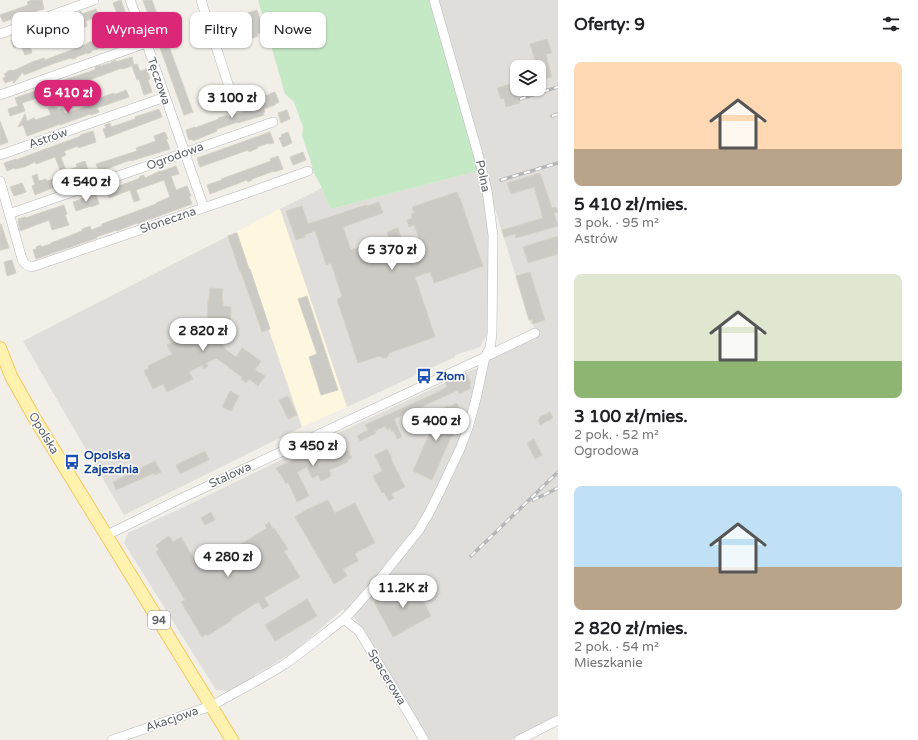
<!DOCTYPE html>
<html lang="pl">
<meta charset="utf-8">
<style>
body{margin:0;font-family:"Varela Round",sans-serif;background:#f2f2f2;color:#202124;height:100vh;display:flex;flex-direction:column;font-size:15px;white-space:nowrap}
*{box-sizing:border-box;margin:0}
p{font-size:13px;color:#757577}
.icon{flex:none;width:22px;height:22px;fill:none;stroke:currentColor;stroke-width:2;stroke-linecap:round;stroke-linejoin:round}
.map{position:relative;flex:1;overflow:hidden}
.side{display:flex;flex-direction:column;background:#fff;width:360px}
.side>*{flex:none}
.top-card{position:absolute;left:12px;top:12px;width:380px;height:36px;display:flex;gap:8px}
.fabs{position:absolute;left:510px;top:60px;display:grid;gap:8px}
.fabs a{display:grid;place-items:center;width:36px;height:36px;border-radius:8px;background:#fff;box-shadow:0 1px 3px #0004;font-size:20px}
.price{position:absolute;translate:-50% -34px;padding:0 9px;border-radius:14px;background:#fff;color:#222;font-size:13px;line-height:26px;filter:drop-shadow(0 1px 2px #0008)}
.price::after{content:'';position:absolute;left:50%;top:24px;width:12px;height:9px;margin-left:-6px;background:inherit;clip-path:polygon(0 0,100% 0,50% 100%)}
.price.selected{background:#db2777;color:#fff}
ul{padding:0;list-style:none}
li{display:grid;align-content:center;gap:8px;height:212px;padding:0 16px}
li span{display:grid;place-items:center;height:124px;border-radius:8px;color:#555}
li>.icon{margin-inline-start:auto}
span .icon{width:72px;height:72px;fill:#fffc;stroke-width:1}
li b{font-size:17px}
h2{display:flex;justify-content:space-between;align-items:center;height:48px;padding:0 16px;font-size:17px}
.chip{padding:0 14px;border-radius:8px;background:#fff;box-shadow:0 1px 3px #0004;font-size:14px;line-height:36px}
.chip.selected{background:#db2777;color:#fff}
main{display:flex;flex:1;min-height:0}
.map>svg:first-child{display:block}
.commercial{fill:#fef7e0}
.industrial{fill:#e0deda;fill-rule:evenodd}
.green{fill:#c5e8c5}
.building{fill:#cccac5;stroke:#d6d1c6}
.lines{fill:none;stroke-linecap:round;stroke-linejoin:round}
.minor-casing{stroke:#b5b8bc;stroke-width:10}
.major-casing{stroke:#f2c960;stroke-width:14}
.minor{stroke:#fff;stroke-width:9}
.major{stroke:#fff2af;stroke-width:12}
.rail-casing{stroke:#b6b7b8;stroke-width:3.5}
.rail{stroke:#fff;stroke-width:2;stroke-dasharray:6;stroke-linecap:butt}
.labels{text-anchor:middle;dominant-baseline:central;stroke-width:3;stroke-linejoin:round;paint-order:stroke}
.shield{fill:#fff;stroke:#8f9295;stroke-width:1}
.shield-label{font-size:11px;font-weight:bold;fill:#5f6368}
.street-label{font-size:12px;fill:#5f6368;stroke:#fff}
.transit-label{font-size:12px;font-weight:bold;fill:#164399;stroke:#fff;text-anchor:start}
</style>
<main>
<div class="map">
<svg width="558" height="740" viewBox="0 0 558 740">
<rect width="100%" height="100%" fill="#f1efe8"/>
<path class="commercial" d="M280 209 347 407 302 427 269 330 270 329 250 269H249L236 232Z"/>
<path class="industrial" d="M438 0H558V716L511 740H427L353 615 345 612 343 609 295 651 229 691 216 690 124 543 128 533 188 505 281 460 472 370 476 369 487 361 537 338 533 324 531 325 494 206 487 168ZM517 67H539V89H517Z
M478 171 482 187 489 232 487 335 480 347 455 355V357L347 407 280 209 322 188 330 209Z
M236 232 249 269H250L270 330H269L302 427 124 515 23 341Z"/>
<path class="green" d="M258 0H429L478 171 330 209 322 188 314 173 309 156 302 136 303 127 294 102 285 94Z"/>
<path class="building" d="M32 0H42L44 9 36 11 37 13 32 14 31 12 3 22 0 15 28 5 27 2Z
M121 0 134 37 127 40 113 3Z
M143 0H152L193 112 184 115Z
M96 9 99 16 86 21 87 26 78 30 77 27 63 32 59 22 77 16 76 13 81 11 82 14Z
M257 10 264 32 257 34 258 36 250 39 246 26 245 27 241 15Z
M50 26 53 35 44 38V37L29 43 32 53 25 55 21 45 14 48 11 40 15 38 14 37 19 35 20 37Z
M106 34 108 40 111 39 113 44 102 49 101 48 91 51 92 52 87 54V53L76 57V58L72 59 71 58 55 63 24 75 23 72 14 83 13 80 5 83 3 78 6 77 4 74 8 72V71L12 70 13 71 32 62 44 58 45 60 87 44V43L98 39 97 37Z
M547 39 552 53 546 54 552 77 541 80 539 74V67H537L530 44Z
M132 57 134 65 123 69 122 68 64 89 22 103 25 111 10 116 8 109 18 106 15 98 50 86V87L62 83 61 81 92 71 96 69 95 67 111 63V62L116 60V62Z
M137 64 140 71 147 69 150 79 148 80 152 92 144 95 139 79 137 80 132 66Z
M514 83 520 103 506 107 504 98 501 99 497 88Z
M126 90 129 97 97 108 99 112 91 115 90 114 60 125V124L27 136 23 125 18 127 25 114 27 121 34 118 35 120 51 115 48 108 54 106V108L57 107 58 110 62 108 65 114 95 103 94 100 114 93V95Z
M275 92 279 102 275 104V105L264 109 265 112 263 113 264 115 238 123V122L217 129V131L193 141 192 139 189 140 186 130 195 127 196 128 197 127 219 119 218 118 227 115 228 117 251 109 250 108 267 102 265 96Z
M159 109 162 117 106 138 103 129 106 128 105 125 110 123 111 127 135 119V117Z
M287 110 290 119 281 123 278 113Z
M0 121 8 142 0 145Z
M93 131 96 142 78 148V146L64 151 66 155 61 157 66 171 77 167 76 164 85 161 90 175 86 176V177L62 184 35 195 32 186 35 185 32 176 37 174 39 181 46 179 47 181 59 177 58 173 61 172 55 157 36 164 35 162 24 167 15 169 14 168 7 171 4 163 16 159V160L32 154 81 136 80 135Z
M165 132 168 139H166L170 149 131 161 130 160 104 170 105 172 100 174 96 164 137 151 136 148 156 141 154 136Z
M270 132 274 143 269 144V143L257 147 258 148 249 152 248 150 200 167 197 158 217 151Z
M288 132 292 143 283 147 279 138 282 137 281 135Z
M303 152 306 160 293 165 290 157Z
M278 156 283 169 274 172V171L252 179V180L248 182 247 180 210 194 207 185 222 180 221 179 271 161 270 159Z
M176 166 179 174 171 176 176 190 187 186 191 196H189L192 204 145 221 143 222 138 224 137 223 117 231V230L96 237 97 238 36 259 33 250 36 249V247L41 245V247L51 244V243L82 231V229L90 226 91 230 102 226V224L156 204V203L170 197 164 180 136 190 140 200 134 202 130 190 109 198 105 188 113 185 114 188 140 178 139 177 144 175 145 178 160 171V172Z
M540 173 552 208 556 207 558 212 554 213 558 226 516 238 515 234 504 237 502 230 543 218 534 187 511 194 507 183Z
M22 183 26 192 14 196 10 187Z
M457 192 459 198H460L483 266 434 283 430 272 415 277 435 337 389 353 388 356 386 358H383L380 356 358 363 337 299 342 297 331 263 326 265 315 231 304 235 305 237 296 240 286 211 302 206 308 224 366 205 367 206 379 202 383 213 343 227 351 250 389 238 387 232 398 228 404 247 420 241 414 225 409 227 407 220 412 218 411 214 414 213 412 207Z
M96 194 99 204 91 207V206L76 211 73 202Z
M64 205 67 214 65 215 69 225 52 230 49 220 20 231 18 221H19L18 219 25 217 26 218 34 215Z
M0 224H1L9 248 0 250Z
M237 233 249 269H250L270 329 262 332 241 272H240L228 236Z
M558 236V254L528 263 523 247Z
M12 260 16 273 7 276 4 262Z
M530 272 545 320 533 324 532 319 529 320 516 276Z
M210 288 223 289 222 300 223 301V306L231 307 230 324H224V327H220V338L225 349 236 357 242 348 261 361 255 370 265 376 258 386 249 379 246 383 241 379 242 377 229 368V367L216 358 206 363 208 366 204 369 202 365 189 372 193 379 167 392 163 384 153 389 144 371 149 368 148 366 172 354 167 345 203 328V323H207L208 300H209Z
M307 296 338 390 321 395 309 357 317 354 298 299Z
M466 373 471 383 469 384 471 388 459 394 458 390 415 410 419 418 411 422 407 413 394 419 402 437 397 439 394 431 392 432 390 428 387 430 385 426 375 431 376 433 360 441 357 436 368 430 365 425 438 392 447 387 445 382Z
M230 391 239 396 231 411 222 407Z
M288 396 297 415 288 419 279 400Z
M457 403 460 410 452 414V417L446 420 454 436 451 437 432 480 413 471 432 428 426 416 448 406 449 407Z
M550 412 553 418 540 425 538 420 540 418V417Z
M337 439 343 453 348 450 352 458 347 460 348 462 329 470 331 476 321 481 318 475 312 478 307 467 297 472 309 496 297 502 288 482 286 484 280 473H279L276 468 321 448 320 447Z
M534 439 542 455 535 459 527 443Z
M387 449 392 458 391 459 405 487 391 494 394 498 389 501 384 492 382 493 373 476 382 471 375 455Z
M205 451 209 460 180 474 176 465Z
M155 461 161 472 155 475 154 473 116 490 113 482Z
M328 500 335 513 355 503 375 543 355 553 358 561 343 569 347 576 334 584 295 517 308 509Z
M211 512 215 520 205 525 201 518Z
M269 522 273 529 274 528 288 549 284 551 300 577 264 598 269 605 263 609 258 602 231 619 232 620 207 636 206 634 202 637 181 602 185 600 156 552 159 550 156 545 169 536 173 542 181 537 200 569 267 528 265 525Z
M412 580 431 616 393 637 374 602Z
M307 599 317 616 275 641 265 625Z"/>
<g class="lines">
<g class="minor-casing">
<path id="minor" d="M130 0 149 50 204 208
M201 0 230 90
M0 34 94 0
M0 95 146 43
M0 155 165 97
M0 181 22 259C24 264 27 266 32 267L247 193 308 171
M9 214 273 122
M107 535 180 499 485 357 535 333
M344 619 359 631 407 711 424 740
M112 740 211 706C236 692 261 679 285 664 305 650 324 634 344 619L350 613 379 580 419 530 429 513 441 489 460 449 468 428 476 399 485 357 490 348 492 334 493 236 487 190 478 154 434 0
M519 740 558 720"/>
</g>
<g class="major-casing">
<path id="major" d="M0 348 11 376 35 419 232 740"/>
</g>
<use href="#minor" class="minor"/>
<use href="#major" class="major"/>
<g class="rail-casing">
<path id="rail" d="M520 99 558 87
M552 116 558 114
M501 180 558 163
M533 500 558 488
M471 556 558 472"/>
</g>
<use href="#rail" class="rail"/>
</g>
<defs>
<g id="bus-bare" transform="scale(1.2)"><path d="M-5-6H5V4H4V6H2V4H-2V6H-4V4H-5ZM-3.5-4V0h7V-4ZM-3.5 1.2v1.5H-2V1.2ZM2 1.2v1.5H3.5V1.2Z" fill="#1a4fb4" stroke="#fff" stroke-width="2.5" paint-order="stroke"/></g>
</defs>
<g fill-rule="evenodd">
<use href="#bus-bare" x="424" y="376"/>
<use href="#bus-bare" x="72" y="462"/>
</g>
<g class="labels">
<rect class="shield" x="148" y="611" width="22" height="18" rx="3"/>
<g class="shield-label">
<text x="159" y="620">94</text>
</g>
<g class="street-label">
<text transform="translate(159 81) rotate(71)">Tęczowa</text>
<text transform="translate(48 138) rotate(-19)">Astrów</text>
<text transform="translate(175 156) rotate(-20)">Ogrodowa</text>
<text transform="translate(483 176) rotate(78)">Polna</text>
<text transform="translate(168 220) rotate(-19)">Słoneczna</text>
<text transform="translate(44 433) rotate(59)">Opolska</text>
<text transform="translate(230 475) rotate(-25)">Stalowa</text>
<text transform="translate(387 677) rotate(59)">Spacerowa</text>
<text transform="translate(172 719) rotate(-19)">Akacjowa</text>
</g>
<g class="transit-label">
<text x="436" y="376">Złom</text>
<text x="84" y="455">Opolska<tspan x="84" dy="14">Zajezdnia</tspan></text>
</g>
</g>
</svg>
<div class="fabs">
<a><svg class="icon" aria-label="layers" viewBox="0 0 24 24"><path d="M12 4l9 5-9 5-9-5zM3 14l9 5 9-5"/></svg></a>
</div>
<b class="price selected" style="left:68px;top:114px">5 410 zł</b>
<b class="price" style="left:232px;top:119px">3 100 zł</b>
<b class="price" style="left:86px;top:203px">4 540 zł</b>
<b class="price" style="left:392px;top:271px">5 370 zł</b>
<b class="price" style="left:203px;top:352px">2 820 zł</b>
<b class="price" style="left:436px;top:442px">5 400 zł</b>
<b class="price" style="left:313px;top:467px">3 450 zł</b>
<b class="price" style="left:228px;top:578px">4 280 zł</b>
<b class="price" style="left:403px;top:609px">11.2K zł</b>
<div class="top-card">
<a class="chip">Kupno</a>
<a class="chip selected">Wynajem</a>
<a class="chip">Filtry</a>
<a class="chip">Nowe</a>
</div>
</div>
<section class="side">
<h2>Oferty: 9<svg class="icon" aria-label="filters" viewBox="0 0 24 24"><path d="M4 7h16M4 17h16"/><circle cx="9" cy="7" r="2"/><circle cx="15" cy="17" r="2"/></svg></h2>
<ul>
<li><span style="background:linear-gradient(#ffd9b3 70%,#b9a48a 0)"><svg class="icon" aria-label="home" viewBox="0 0 24 24"><path d="M3 11l9-7 9 7M6 9v11h12V9"/></svg></span><div><b>5 410 zł/mies.</b><p>3 pok. · 95 m²</p><p>Astrów</p></div></li>
<li><span style="background:linear-gradient(#dfe7d0 70%,#8fb573 0)"><svg class="icon" aria-label="home" viewBox="0 0 24 24"><path d="M3 11l9-7 9 7M6 9v11h12V9"/></svg></span><div><b>3 100 zł/mies.</b><p>2 pok. · 52 m²</p><p>Ogrodowa</p></div></li>
<li><span style="background:linear-gradient(#bfe0f5 65%,#b9a48a 0)"><svg class="icon" aria-label="home" viewBox="0 0 24 24"><path d="M3 11l9-7 9 7M6 9v11h12V9"/></svg></span><div><b>2 820 zł/mies.</b><p>2 pok. · 54 m²</p><p>Mieszkanie</p></div></li>
</ul>
</section>
</main>
